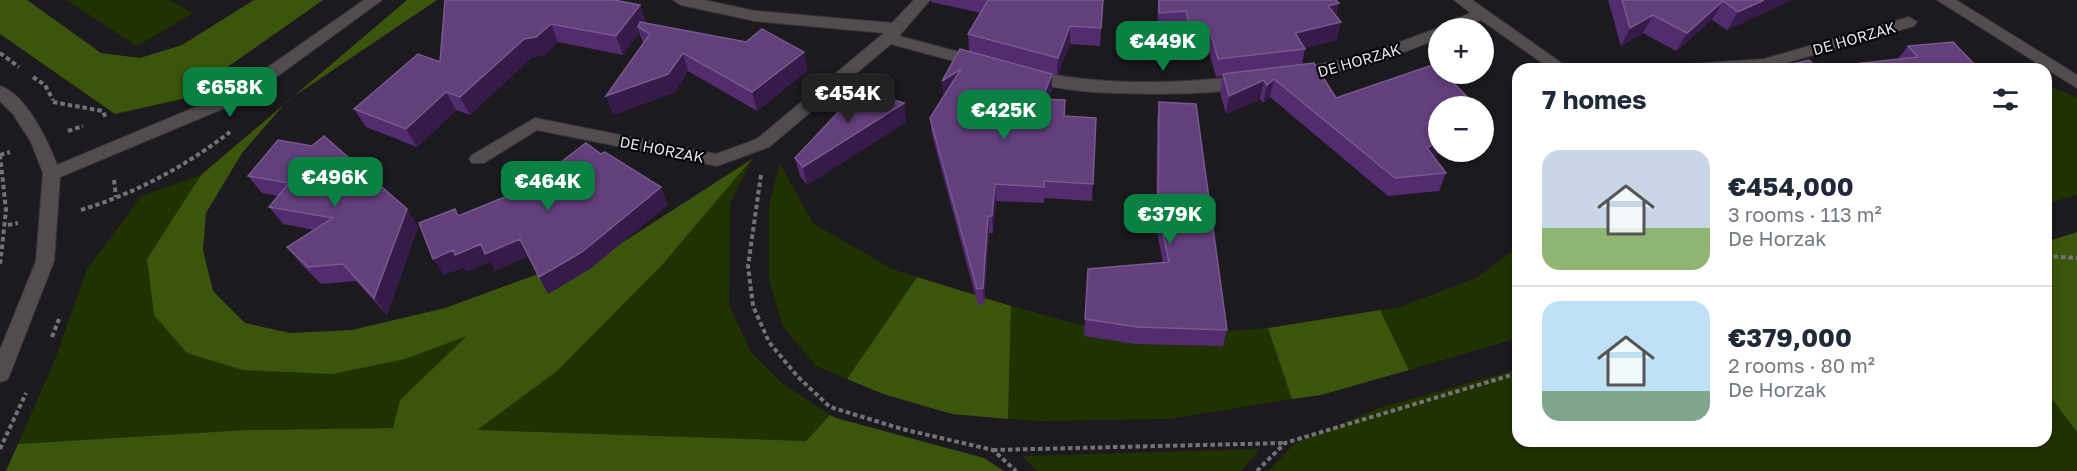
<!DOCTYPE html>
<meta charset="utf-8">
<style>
body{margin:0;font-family:"Golos Text",sans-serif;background:#f6f6f7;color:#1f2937;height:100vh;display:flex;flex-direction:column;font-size:22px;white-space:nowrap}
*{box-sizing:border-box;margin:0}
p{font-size:20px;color:#747a83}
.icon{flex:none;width:33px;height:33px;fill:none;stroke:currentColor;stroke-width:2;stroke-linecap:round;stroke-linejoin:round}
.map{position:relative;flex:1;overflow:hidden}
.details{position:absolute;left:1512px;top:63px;width:540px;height:384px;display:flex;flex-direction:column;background:#fff;border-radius:18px;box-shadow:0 3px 9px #0003}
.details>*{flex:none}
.buttons{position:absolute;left:1428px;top:18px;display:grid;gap:12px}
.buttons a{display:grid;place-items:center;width:66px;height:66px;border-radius:50%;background:#fff;box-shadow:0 3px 9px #0003;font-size:30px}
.price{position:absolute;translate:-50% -51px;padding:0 14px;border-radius:12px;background:#0b8043;color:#fff;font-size:20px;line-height:39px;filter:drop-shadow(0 2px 3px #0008)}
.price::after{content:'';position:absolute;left:50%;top:36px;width:18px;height:14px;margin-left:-9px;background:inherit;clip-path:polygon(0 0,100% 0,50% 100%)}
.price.selected{background:#222;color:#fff}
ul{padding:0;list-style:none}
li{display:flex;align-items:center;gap:18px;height:150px;padding:0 30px}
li+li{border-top:2px solid #e0e1e3}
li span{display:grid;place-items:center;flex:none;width:168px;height:120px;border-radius:18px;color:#555}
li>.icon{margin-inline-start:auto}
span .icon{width:72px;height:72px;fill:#fffc;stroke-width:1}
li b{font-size:26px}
h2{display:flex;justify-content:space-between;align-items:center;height:72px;padding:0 30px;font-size:26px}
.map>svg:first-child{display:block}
.green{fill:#203200}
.forest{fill:#3c550c}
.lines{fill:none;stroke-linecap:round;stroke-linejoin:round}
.minor-casing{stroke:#38353b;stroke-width:2}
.path{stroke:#747177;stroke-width:4;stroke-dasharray:4.5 3;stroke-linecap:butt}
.minor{fill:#514d4e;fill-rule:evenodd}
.wall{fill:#532b6f}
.shaded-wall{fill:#361b4a}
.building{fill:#633f7c;stroke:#77598d;stroke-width:1.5}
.labels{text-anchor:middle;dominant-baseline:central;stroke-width:4.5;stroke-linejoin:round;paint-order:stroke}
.street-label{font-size:15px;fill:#e6e4e9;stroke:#060507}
</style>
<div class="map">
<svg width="2077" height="471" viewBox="0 0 2077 471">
<rect width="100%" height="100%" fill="#1c191f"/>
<path class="green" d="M66 0H170L193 13 137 46Z
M2046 85 2077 97V195L2046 204Z
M752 159 730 203 729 305 751 352 782 383 830 415 806 441 476 430 557 371 662 265Z
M780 164 813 223 892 269 917 277 847 379 816 366 783 327 769 280V204Z
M201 175 147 259 154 315 405 359 469 335 400 400 393 428 246 430 18 444 55 359 87 269 141 196Z
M1518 247V338L1409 370 1380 310 1397 308 1476 278Z
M1011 306 1092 328 1212 332 1268 328 1292 399 1168 419 1043 421 1008 419Z
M1518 369V441H2046V391L2077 432V471H1268L1294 444 1379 408Z
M1260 449 1241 471H1037L1022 456Z"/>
<path class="forest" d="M0 0H27L101 53 140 58 182 45 254 0H323L182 99 115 114 0 34Z
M407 0H437L287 101 242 153 206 213 203 250 213 291 245 323 290 333 352 330 445 308 620 244 752 159 662 265 557 371 477 430 806 441 830 415 836 418 984 458 1004 471H6L18 444 246 430 393 428 400 400 467 336 405 359 332 374 243 370 187 353 154 315 147 259 201 175Z
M2077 232V432L2046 391V242Z
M917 277 1011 306 1008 419 952 414 883 394 847 379Z
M1380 310 1409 370 1321 395 1292 399 1268 328Z"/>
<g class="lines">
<g class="minor-casing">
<path id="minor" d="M364 0H382L246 99 60 177 54 261 10 374 7 380 0 382V350L36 261 43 173 31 142 13 114 0 101V86C26 94 48 141 57 165L234 91Z
M673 0H704L755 11 892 23 914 0H930L899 36 985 59 987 63 979 68 891 44 769 147 717 166 537 130 484 163H472L469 159 472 155 535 118 716 154 757 139 884 33 755 21 681 5Z
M1454 0H1472L1570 69H1551L1481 20 1461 28H1441L1443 24 1471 13Z
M1937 0H1956L2077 75V88Z
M1909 17 1917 22 1914 26 1765 69H1684L1692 64 1764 59Z
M1438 28H1440L1438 39 1375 63 1297 81 1289 75 1297 69 1364 55Z
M1029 70C1101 86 1173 84 1246 76L1254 82C1245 98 1105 94 1082 91 1062 89 1042 85 1023 80L1021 76 1023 72Z"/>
</g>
<path class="path" d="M0 53 19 67
M33 77 45 85 53 100
M53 102 103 111 106 119
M68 131 83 126
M0 155 10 152
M0 155 6 210 0 266
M761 175 748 266 753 306 769 342 798 377 830 407 902 429 993 450 1016 471
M114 180 116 197
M81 210C136 193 184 167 230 132
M8 225 18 223
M2046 256 2077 258
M52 337 59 319
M0 449 26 393
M993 450 1285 443
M1257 471 1285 443 1518 373"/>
<use href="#minor" class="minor"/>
</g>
<path class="wall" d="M445 0 640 5 646 24 808 70 757 111 688 71 675 92 613 115 643 43 639 32 623 55 558 42 545 55 532 57 470 115 456 110 417 147 366 127 354 109 440 62Z
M931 0H1103L1100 46 1070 44 1057 76 1052 74V91L1048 99 1065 100V116L1096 118 1092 201 1044 198V203L996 201 993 233H989L984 304 978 305 932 135 930 118 969 51 968 34 981 13 931 2Z
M1158 0H1336L1339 3 1336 15 1337 40 1304 48 1305 49 1302 64 1336 98 1438 152H1444L1434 157 1446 173 1439 191 1388 196 1270 97 1263 103 1260 99 1226 114 1220 92 1223 76 1216 77 1207 45 1188 46 1184 29 1157 31Z
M1608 0H1791L1727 30 1712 20 1676 51 1643 33 1621 46Z
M1908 46 1979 69 1817 68 1897 60Z
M1159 102 1227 330 1223 346 1135 344 1084 336 1088 269 1163 263 1156 227 1157 121Z
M904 103 906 122 807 185 800 176 795 158Z
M278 140 407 209 418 227 387 315 356 281 321 284 301 264 287 247 314 230 283 224 269 207 278 196 262 193 248 176Z"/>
<path class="shaded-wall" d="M1764 0H1791L1727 30 1738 12Z
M1723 1 1712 20 1676 51 1687 33Z
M1339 3 1334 21 1328 6Z
M640 5 646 23 641 29 638 27 639 32 623 55 616 36Z
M1653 15 1643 33 1621 46 1630 28Z
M1341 22 1337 40 1291 51 1295 33Z
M551 24 558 42 545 55 532 57 470 115 460 97 524 39Z
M1070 26V44L1057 76 1058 58Z
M804 52 808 70 757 111 752 92Z
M683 53 688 71 675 92 613 115 606 96Z
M961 69 943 98 942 81Z
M1052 74V91L1042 116V99Z
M1274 79 1270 97 1263 103 1267 85Z
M1264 80 1260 99 1226 114 1229 96Z
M446 92 456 110 417 147 406 129Z
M904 103 906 122 807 185 803 167Z
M1438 141V152H1444L1420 166 1427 148Z
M995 184 996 201 993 233 992 216Z
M661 187 668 205 590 269 548 294 539 277Z
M407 209 418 227 387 315 374 298Z
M988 216 989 233 984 304 983 288Z
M520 239 529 256 495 271 490 262 466 272 463 268 444 275 433 259 453 250 481 244Z"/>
<path class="building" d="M445 0H614L640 5 616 36 551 24 536 37 524 39 460 97 446 92 406 129 354 109 418 54 440 62Z
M988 0H1103L1101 28 1070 26 1058 58 968 34Z
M1159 0H1336L1339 3 1328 6 1341 22 1295 33 1305 49 1218 59 1209 27 1190 28 1186 11 1159 13Z
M1622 0H1764L1738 12 1723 1 1687 33 1653 15 1630 28Z
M640 22 746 42 762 29 804 52 752 92 683 53 668 74 606 96 650 34 638 27Z
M1953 42 1979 69H1771L1809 60 1817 68 1918 57 1908 46Z
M960 49 1052 74 1042 99 1065 100 1064 116 1096 118 1093 184 1044 181V187L995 184 992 216H988L983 288 977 289 930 118 961 69 942 81Z
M1314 63 1336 98 1435 64 1438 67V74H1445L1476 106H1438V141L1427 148 1446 173 1395 178 1274 79 1267 85 1264 80 1229 96 1223 74Z
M859 90 904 103 803 167 795 158Z
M1159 102 1196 104 1227 330 1137 327 1085 319 1088 269 1169 262 1158 210Z
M324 136 407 209 374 298 343 264 308 267 287 247 333 218 269 207 289 183 248 176 278 140 312 146Z
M586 143 601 154 605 152 661 187 582 252 539 277 520 239 485 254 481 244 455 255 453 250 433 259 419 223 455 209 458 216 527 188Z"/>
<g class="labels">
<g class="street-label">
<text transform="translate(1854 38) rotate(-16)">DE HORZAK</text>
<text transform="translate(1359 60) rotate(-16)">DE HORZAK</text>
<text transform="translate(662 149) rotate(11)">DE HORZAK</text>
</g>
</g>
</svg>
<div class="buttons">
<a>+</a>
<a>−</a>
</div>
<b class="price" style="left:1163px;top:72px">€449K</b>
<b class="price" style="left:230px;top:118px">€658K</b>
<b class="price selected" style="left:848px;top:124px">€454K</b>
<b class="price" style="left:1004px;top:141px">€425K</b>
<b class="price" style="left:335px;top:208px">€496K</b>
<b class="price" style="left:548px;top:212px">€464K</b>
<b class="price" style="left:1170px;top:245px">€379K</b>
<section class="details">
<h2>7 homes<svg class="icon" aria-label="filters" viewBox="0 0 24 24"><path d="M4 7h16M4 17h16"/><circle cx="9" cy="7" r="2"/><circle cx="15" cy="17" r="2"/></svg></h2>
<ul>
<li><span style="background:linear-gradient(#c9d6e8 65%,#8fb573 0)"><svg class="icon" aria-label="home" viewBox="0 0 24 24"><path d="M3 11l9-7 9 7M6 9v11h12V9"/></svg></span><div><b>€454,000</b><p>3 rooms · 113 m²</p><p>De Horzak</p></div></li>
<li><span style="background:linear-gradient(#bfe0f5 75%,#7fa58c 0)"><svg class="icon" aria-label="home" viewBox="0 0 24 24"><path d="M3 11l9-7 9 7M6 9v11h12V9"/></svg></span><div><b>€379,000</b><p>2 rooms · 80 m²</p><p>De Horzak</p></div></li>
</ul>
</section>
</div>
